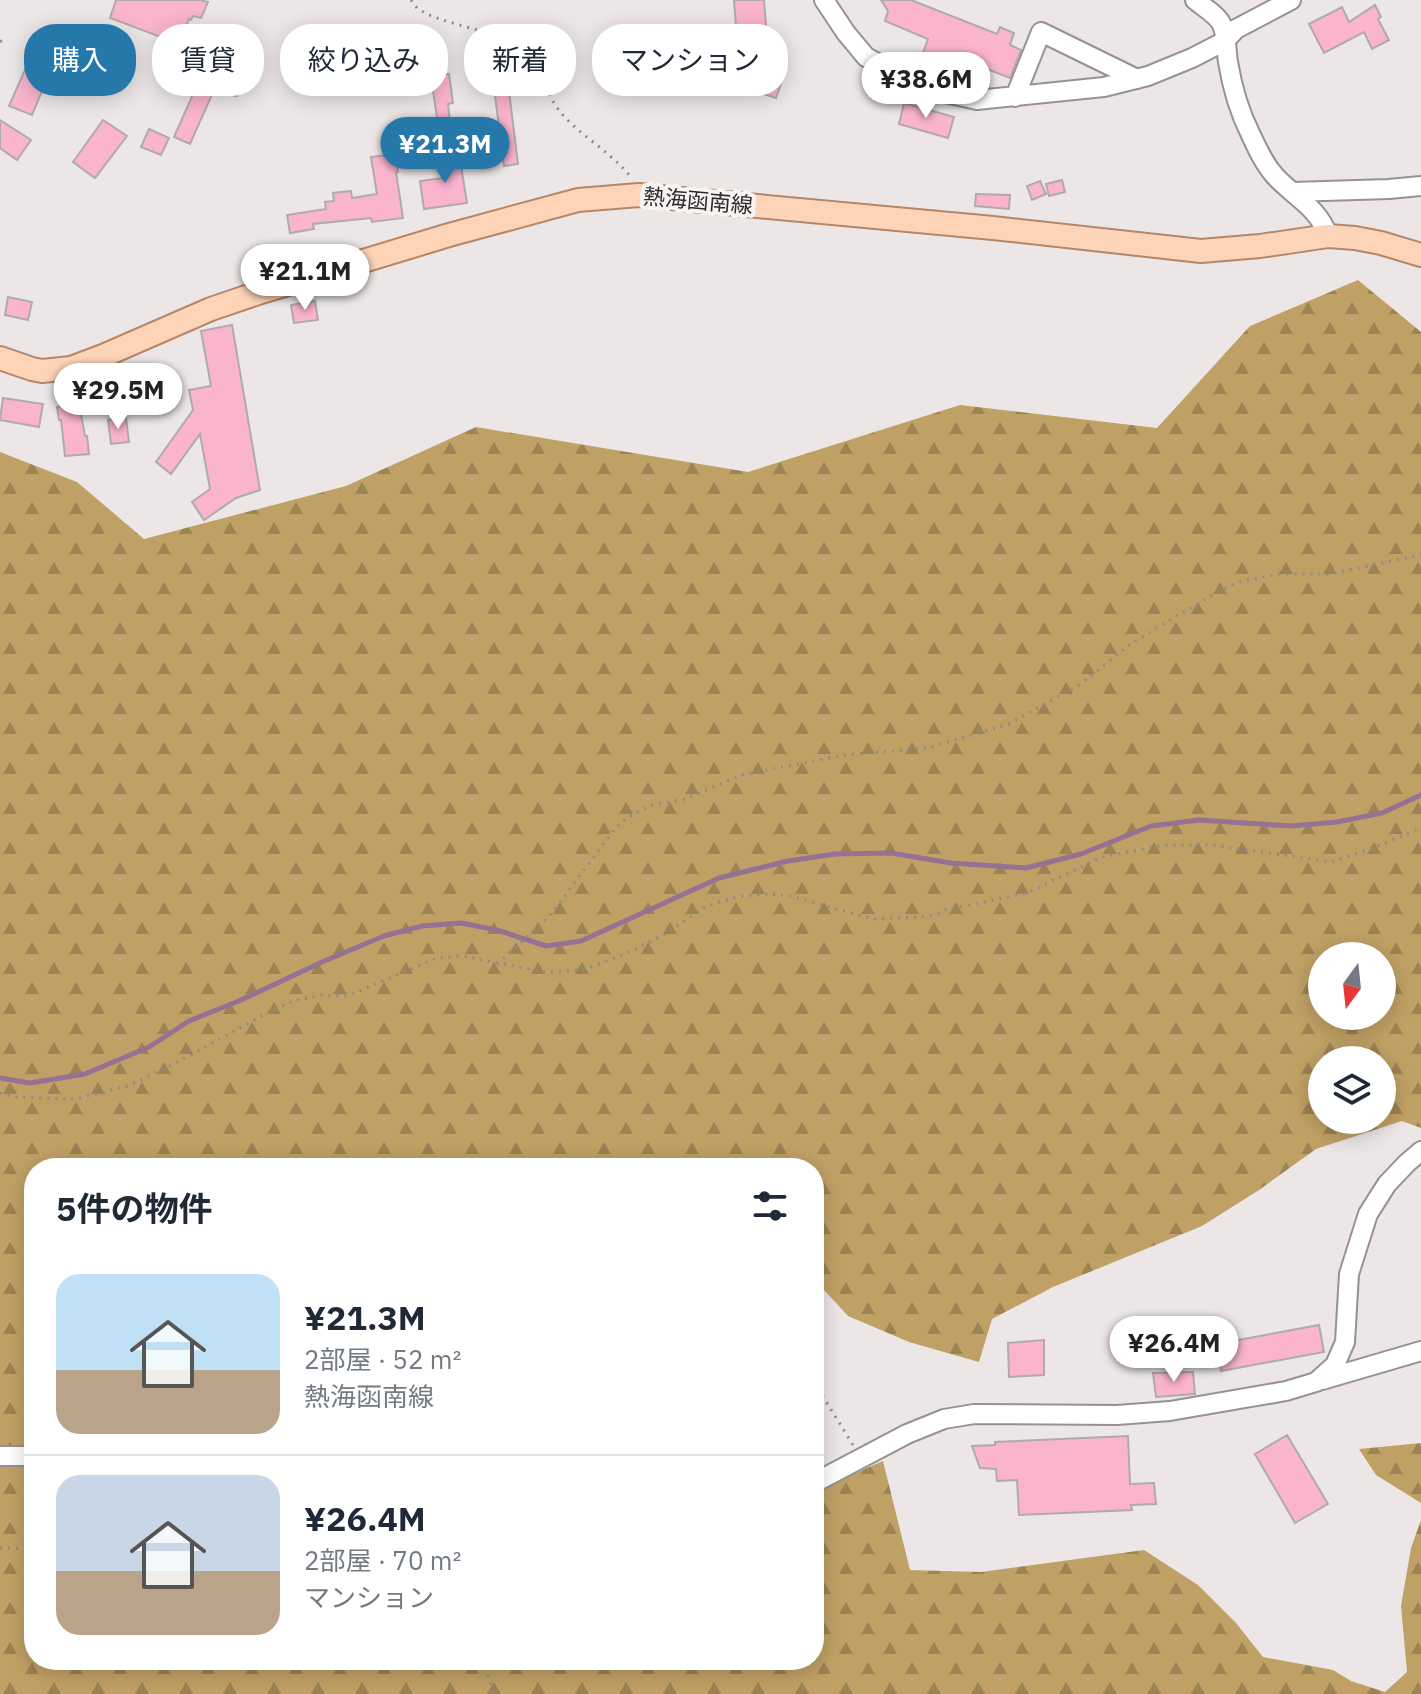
<!DOCTYPE html>
<html lang="ja">
<meta charset="utf-8">
<style>
body{margin:0;font-family:"IBM Plex Sans","Noto Sans JP",sans-serif;background:#f6f6f7;color:#1f2937;height:100vh;display:flex;flex-direction:column;font-size:30px;white-space:nowrap}
*{box-sizing:border-box;margin:0}
p{font-size:26px;color:#747a83}
.icon{flex:none;width:44px;height:44px;fill:none;stroke:currentColor;stroke-width:2;stroke-linecap:round;stroke-linejoin:round}
.map{position:relative;flex:1;overflow:hidden}
.drawer{position:absolute;left:24px;top:1158px;width:800px;height:512px;display:flex;flex-direction:column;background:#fff;border-radius:32px;box-shadow:0 4px 20px #0003}
.drawer>*{flex:none}
.guide{position:absolute;left:24px;top:24px;width:800px;height:72px;display:flex;gap:16px}
.needle{width:52px;rotate:195deg}
.tools{position:absolute;left:1308px;top:942px;display:grid;gap:16px}
.tools a{display:grid;place-items:center;width:88px;height:88px;border-radius:50%;background:#fff;box-shadow:0 4px 20px #0003;font-size:40px}
.price{position:absolute;translate:-50% -68px;padding:0 18px;border-radius:28px;background:#fff;color:#222;font-size:26px;line-height:52px;filter:drop-shadow(0 2px 4px #0008)}
.price::after{content:'';position:absolute;left:50%;top:48px;width:24px;height:18px;margin-left:-12px;background:inherit;clip-path:polygon(0 0,100% 0,50% 100%)}
.price.selected{background:#2578a9;color:#fff}
ul{padding:0;list-style:none}
li{display:flex;align-items:center;gap:24px;height:200px;padding:0 32px}
li+li{border-top:2px solid #e0e1e3}
li span{display:grid;place-items:center;flex:none;width:224px;height:160px;border-radius:24px;color:#555}
li>.icon{margin-inline-start:auto}
span .icon{width:96px;height:96px;fill:#fffc;stroke-width:1}
li b{font-size:34px}
h2{display:flex;justify-content:space-between;align-items:center;height:96px;padding:0 32px;font-size:34px}
.tag{padding:0 28px;border-radius:32px;background:#fff;box-shadow:0 4px 20px #0003;font-size:28px;line-height:72px}
.tag.selected{background:#2578a9;color:#fff}
.map>svg:first-child{display:block}
.forest{fill:url(#forest-firs);fill-rule:evenodd}
.lines{fill:none;stroke-linecap:round;stroke-linejoin:round}
.stream{stroke:#957294;stroke-width:5}
.building{fill:#fab4ce;stroke:#afaaab;stroke-width:2}
.minor-casing{stroke:#979291;stroke-width:22}
.major-casing{stroke:#b58769;stroke-width:26}
.path{stroke:#8e8b8a;stroke-width:3;stroke-dasharray:2 6;stroke-linecap:butt}
.minor{stroke:#fff;stroke-width:18}
.major{stroke:#fed4b9;stroke-width:22}
.labels{text-anchor:middle;dominant-baseline:central;stroke-width:8;stroke-linejoin:round;paint-order:stroke}
.street-label{font-size:22px;fill:#2d2b2b;stroke:#f9f4f3}
</style>
<div class="map">
<svg width="1421" height="1694" viewBox="0 0 1421 1694">
<defs>
<pattern id="forest-firs" width="22" height="20" patternUnits="userSpaceOnUse" patternTransform="scale(2)"><rect width="22" height="20" fill="#c0a165"/><path d="M5 1l3.5 6h-7zM16 11l3.5 6h-7z" fill="#9c8353"/></pattern>
</defs>
<rect width="100%" height="100%" fill="#ece7e6"/>
<path class="forest" d="M1358 280 1421 332V1128L1402 1121 1316 1149 1259 1190 1202 1226 1053 1287 992 1319 979 1362 909 1342 848 1316 814 1279V1168H34V1660H814V1491L883 1461 910 1570 981 1572 1144 1550 1198 1585 1236 1623 1263 1657 1333 1670 1351 1681 1385 1692 1407 1672 1401 1606 1411 1548 1421 1520V1694H0V452L77 482 144 539 346 486 476 427 748 472 960 405 1157 428 1250 326ZM1322 956H1382V1016H1322ZM1322 1060H1382V1120H1322Z
M1421 1443V1503L1376 1475 1359 1449Z"/>
<g class="lines">
<path class="stream" d="M0 1078 30 1083 85 1074 149 1047 189 1021 241 1000 322 962 384 936 422 926 461 923 497 930 546 946 581 941 719 878 788 861 835 854 891 853 951 863 1026 868 1081 854 1151 826 1199 820 1291 826 1337 822 1382 813 1421 795"/>
</g>
<path class="building" d="M116 0H200L208 2 201 18 193 16 191 20 189 19 175 54 157 48 161 37 110 18Z
M734 0H764L768 50 738 52Z
M881 0H911L997 34 1000 27 1014 33 1010 45 1021 50 1010 78 959 58 950 82 908 66 911 58 920 61 928 39 885 21 888 11Z
M1375 5 1381 17 1378 19 1389 40 1372 49 1364 32 1324 53 1309 24 1342 7 1349 22Z
M48 34 63 41 32 115 9 106 40 36 44 38Z
M227 55H244L237 96 223 94Z
M739 61 784 75 776 98 732 84Z
M494 67H505L504 92 509 91 518 164 504 166 493 80Z
M449 74 453 103 448 104 451 131 439 132 431 77Z
M198 83 214 90 190 144 174 137Z
M904 103 954 117 948 138 899 124Z
M0 120 31 140 17 160 0 148Z
M103 120 127 136 95 178 73 162Z
M149 129 169 138 161 155 141 147Z
M459 153 467 203 424 209 420 181 444 178 440 156Z
M395 154 398 172H396L403 218 372 222 371 218 313 224 314 229 290 233 287 215 326 209 325 202 334 201 333 193 351 191 352 198 377 194 371 157Z
M1062 180 1065 192 1049 196 1046 184Z
M1040 181 1046 194 1032 200 1027 186Z
M976 194 1010 195 1009 209 975 206Z
M8 297 32 302 28 320 5 315Z
M315 301 318 320 294 323 291 305Z
M232 325 260 490 236 498 204 520 192 502 210 489 200 434 171 474 156 462 193 410 189 390 211 386 201 331Z
M3 398 43 404 39 427 0 420Z
M79 403 85 436H87L89 454 65 456 61 420H59L57 407Z
M126 418 129 442 111 444 108 420Z
M1319 1325 1324 1352 1221 1371 1216 1344Z
M1044 1340V1375L1009 1377 1008 1343Z
M1193 1372 1195 1394 1156 1397 1153 1373Z
M1287 1435 1328 1504 1295 1523 1255 1454Z
M1128 1436 1130 1484 1154 1483 1156 1504 1131 1505 1132 1510 1019 1515 1017 1480 997 1481 996 1469 980 1468 972 1446 995 1445V1442Z"/>
<g class="lines">
<g class="minor-casing">
<path id="minor" d="M824 0 846 33 866 57 908 80 937 91 977 100 1104 87 1148 76 1192 58 1225 41 1236 29 1291 0
M1195 0C1203 7 1218 15 1222 25 1227 36 1226 50 1228 62 1232 86 1239 111 1250 133 1257 148 1264 164 1275 176 1293 196 1319 208 1328 236
M1015 97 1041 32 1137 79
M1292 192 1389 189 1421 186
M1322 1380 1421 1351
M0 1456H34
M814 1483 907 1434 944 1419 974 1414 1117 1415 1170 1411 1286 1391 1316 1382 1335 1365 1345 1342 1349 1274 1368 1214 1387 1184 1407 1163 1421 1151"/>
</g>
<g class="major-casing">
<path id="major" d="M0 358 32 369 42 371 71 368 103 356 211 309 258 293 449 235 578 200 639 195 993 228 1201 251 1260 246 1328 236 1355 238 1381 243 1421 255"/>
</g>
<path class="path" d="M411 0 417 8 425 13C453 26 485 29 513 44 543 62 540 84 558 109 578 135 609 150 630 176
M0 41 7 43
M497 964 548 918 614 830 626 818 652 805 685 799 742 775 845 755 928 748 1009 724 1081 684 1132 643 1207 598 1238 582 1278 574H1329L1421 555
M0 1093 12 1097 75 1099 128 1086 180 1061 267 1013 293 1001 321 995 347 996 437 958 463 956 549 973 586 969 627 953 663 935 707 906 740 896 770 894 791 896 873 919 922 917 938 914 945 910 1027 893 1102 857 1164 845H1213L1331 862 1371 849 1421 828
M814 1382 853 1445
M0 1548 34 1549
M483 1660 494 1694"/>
<use href="#minor" class="minor"/>
<use href="#major" class="major"/>
</g>
<g class="labels">
<g class="street-label">
<text transform="translate(698 200) rotate(5)">熱海函南線</text>
</g>
</g>
</svg>
<div class="tools">
<a><svg class="needle" viewBox="-14 -14 28 28"><path d="M0-13l5 13h-10z" fill="#e53935"/><path d="M0 13l5-13h-10z" fill="#747a83"/></svg></a>
<a><svg class="icon" aria-label="layers" viewBox="0 0 24 24"><path d="M12 4l9 5-9 5-9-5zM3 14l9 5 9-5"/></svg></a>
</div>
<b class="price" style="left:926px;top:120px">¥38.6M</b>
<b class="price selected" style="left:445px;top:185px">¥21.3M</b>
<b class="price" style="left:305px;top:312px">¥21.1M</b>
<b class="price" style="left:118px;top:431px">¥29.5M</b>
<b class="price" style="left:1174px;top:1384px">¥26.4M</b>
<div class="guide">
<a class="tag selected">購入</a>
<a class="tag">賃貸</a>
<a class="tag">絞り込み</a>
<a class="tag">新着</a>
<a class="tag">マンション</a>
</div>
<section class="drawer">
<h2>5件の物件<svg class="icon" aria-label="filters" viewBox="0 0 24 24"><path d="M4 7h16M4 17h16"/><circle cx="9" cy="7" r="2"/><circle cx="15" cy="17" r="2"/></svg></h2>
<ul>
<li><span style="background:linear-gradient(#bfe0f5 60%,#b9a48a 0)"><svg class="icon" aria-label="home" viewBox="0 0 24 24"><path d="M3 11l9-7 9 7M6 9v11h12V9"/></svg></span><div><b>¥21.3M</b><p>2部屋 · 52 m²</p><p>熱海函南線</p></div></li>
<li><span style="background:linear-gradient(#c9d6e8 60%,#b9a48a 0)"><svg class="icon" aria-label="home" viewBox="0 0 24 24"><path d="M3 11l9-7 9 7M6 9v11h12V9"/></svg></span><div><b>¥26.4M</b><p>2部屋 · 70 m²</p><p>マンション</p></div></li>
</ul>
</section>
</div>
